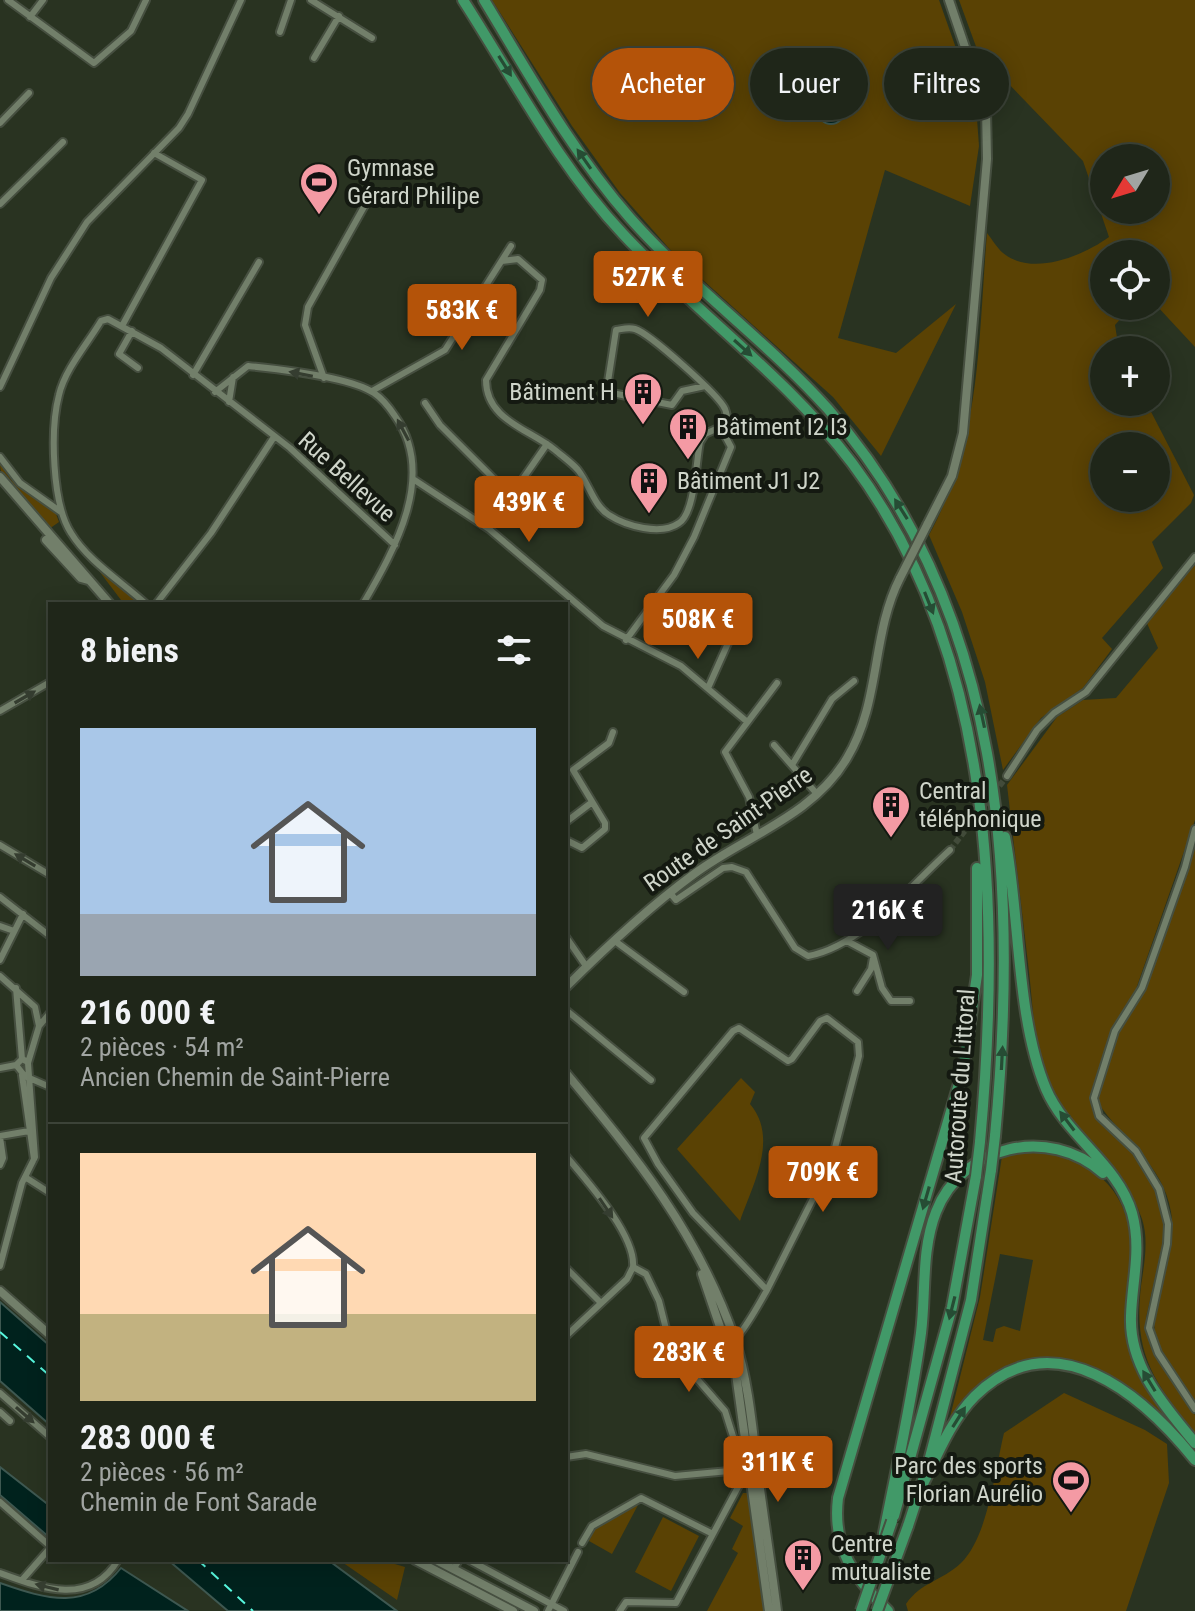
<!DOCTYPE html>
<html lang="fr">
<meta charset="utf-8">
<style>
body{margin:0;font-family:"Roboto Condensed",sans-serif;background:#2c3226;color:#f1f3f6;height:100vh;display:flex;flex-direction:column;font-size:30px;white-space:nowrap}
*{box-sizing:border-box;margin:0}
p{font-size:26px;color:#a1a5a2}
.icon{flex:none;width:44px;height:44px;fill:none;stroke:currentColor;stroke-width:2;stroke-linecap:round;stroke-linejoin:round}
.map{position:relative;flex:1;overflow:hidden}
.details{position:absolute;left:48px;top:602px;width:520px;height:960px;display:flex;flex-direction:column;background:#1f2619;border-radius:0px;box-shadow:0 4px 20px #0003,0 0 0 2px #3c4338}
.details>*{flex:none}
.top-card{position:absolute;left:592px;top:48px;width:482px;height:72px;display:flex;gap:16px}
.needle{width:52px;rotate:232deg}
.buttons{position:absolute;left:1090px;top:144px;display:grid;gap:16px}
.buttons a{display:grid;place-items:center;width:80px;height:80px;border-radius:50%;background:#1f2619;box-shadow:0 4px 20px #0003,0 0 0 2px #3c4338;font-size:40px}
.price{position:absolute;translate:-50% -68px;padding:0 18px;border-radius:8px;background:#b45309;color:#fff;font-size:26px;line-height:52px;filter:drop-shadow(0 2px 4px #0008)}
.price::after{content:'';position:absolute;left:50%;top:48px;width:24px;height:18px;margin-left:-12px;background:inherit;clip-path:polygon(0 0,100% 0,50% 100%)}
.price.selected{background:#222;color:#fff}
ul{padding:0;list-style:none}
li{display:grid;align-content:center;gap:16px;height:424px;padding:0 32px}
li+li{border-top:2px solid #3c4338}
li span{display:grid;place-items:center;height:248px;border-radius:0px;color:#555}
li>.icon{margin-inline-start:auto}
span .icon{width:144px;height:144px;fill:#fffc;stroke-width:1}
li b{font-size:34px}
h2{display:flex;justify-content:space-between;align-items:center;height:96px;padding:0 32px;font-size:34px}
.tag{padding:0 28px;border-radius:36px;background:#1f2619;box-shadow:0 4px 20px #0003,0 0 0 2px #3c4338;font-size:28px;line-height:72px}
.tag.selected{background:#b45309;color:#fff}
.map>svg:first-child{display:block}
.green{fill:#5a4204;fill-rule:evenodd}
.water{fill:#00221d;stroke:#3e5851;stroke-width:2}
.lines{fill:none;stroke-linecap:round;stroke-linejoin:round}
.ferry{stroke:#57f7de;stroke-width:2;stroke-dasharray:10 8;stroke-linecap:butt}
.street-tunnel{stroke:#424b3a;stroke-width:6;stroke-dasharray:6 3;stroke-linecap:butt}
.street-casing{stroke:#464f40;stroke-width:10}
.secondary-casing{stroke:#464f40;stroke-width:12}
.highway-casing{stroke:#464f40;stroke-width:14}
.street{stroke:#727f6a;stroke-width:6}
.secondary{stroke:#727f6a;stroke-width:8}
.highway{stroke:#419968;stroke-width:10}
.secondary-bridge-casing{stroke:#464f40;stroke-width:12;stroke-linecap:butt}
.highway-bridge-casing{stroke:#464f40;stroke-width:14;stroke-linecap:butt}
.secondary-bridge{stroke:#727f6a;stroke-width:8}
.highway-bridge{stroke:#419968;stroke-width:10}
.oneway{fill:#264c34}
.oneway2{fill:#353d30}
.labels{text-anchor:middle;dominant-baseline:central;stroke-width:8;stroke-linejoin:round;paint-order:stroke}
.poi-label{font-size:24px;fill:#cfd5ca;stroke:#141911;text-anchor:start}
.street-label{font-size:24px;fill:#cfd5ca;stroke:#141911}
</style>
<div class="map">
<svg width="1195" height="1611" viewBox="0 0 1195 1611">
<rect width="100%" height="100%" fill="#293321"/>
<path class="green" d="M492 0H939L976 105 979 146 970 206 885 170 838 338 896 353 956 304 881 456 833 397 674 254 620 193 572 126Z
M959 0H1195V347L1156 305V254H1104V306H1132L1115 325 1119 350H1104V402H1146L1194 495 1191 503 1152 542 1163 568 1102 638 1112 649 1083 688 1041 718 1003 770 985 682 962 612 929 535C982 438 978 340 987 233 992 239 997 248 1003 253 1032 277 1083 256 1109 237L1083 161 978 52ZM1104 158H1156V210H1104ZM1104 446H1156V498H1104Z
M0 464 11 480 55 511 59 522 49 529C34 513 0 487 0 464Z
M90 559 140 604H124Z
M1195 565V820L1135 992 1108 1039 1092 1092V1108L1103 1126 1125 1143 1142 1165 1156 1192 1164 1221 1163 1242 1146 1318 1147 1331 1151 1347 1195 1415V1433C1154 1382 1133 1355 1141 1286 1144 1265 1149 1240 1142 1219 1124 1164 1070 1133 1048 1080 1034 1048 1033 1007 1029 972 1022 910 1014 847 1007 785L1057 717 1083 700 1116 698 1158 648 1146 621Z
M1195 845V1401C1148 1344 1147 1330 1165 1261 1170 1244 1174 1229 1171 1212 1163 1163 1122 1140 1097 1101L1113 1042 1143 992Z
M741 1078 755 1092 750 1104C779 1138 753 1184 740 1221L677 1149Z
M1034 1150C1102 1159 1136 1199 1132 1268 1130 1299 1121 1329 1133 1360 1142 1384 1179 1416 1182 1436 1130 1379 1072 1335 994 1377 976 1386 963 1411 950 1417L980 1297 1002 1156ZM1000 1254 1033 1260 1020 1331 1004 1326 996 1329 993 1342 983 1340Z
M1064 1393 1145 1430 1167 1444 1169 1483 1126 1611H908L906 1604C921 1582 942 1581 961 1563 988 1537 995 1470 1004 1433Z
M743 1493H748L766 1611H707L738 1553 732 1549 743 1526 730 1518Z
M638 1505 612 1554 589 1541 594 1529Z
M663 1517 699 1536 671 1591 635 1572Z
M339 1560H381L405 1567 397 1600Z"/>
<path class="water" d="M836 92a13 13 0 1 1 26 0a13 13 0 1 1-26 0Z
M818 111a13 13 0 1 1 26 0a13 13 0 1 1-26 0Z
M0 1302 50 1346V1425L0 1381Z
M0 1467 50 1506V1538L0 1495Z
M168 1560H328L397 1611H228Z
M121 1568 188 1611H0V1583C48 1600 87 1611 121 1568Z"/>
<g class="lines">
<path class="ferry" d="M0 1332 50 1376
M198 1560 253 1611"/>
<path class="street-tunnel" d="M950 850 1007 776"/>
<g class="street-casing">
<path id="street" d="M8 0 94 63 131 31 146 0
M311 0 372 38
M30 17 43 0
M280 32 291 0
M314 58 339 16
M0 123 29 93
M0 204 63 142
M502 261 518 259 542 280 540 290 486 380C486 420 529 429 555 450 562 456 572 463 578 470 589 484 594 506 609 515 626 526 661 536 679 523 695 513 696 461 700 442L705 434 716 429 724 434
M122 326 202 180 154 153
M132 331 119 354 138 368
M193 375 259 262
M324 378 305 325 308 307 365 205
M0 387 51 278 87 222 179 128 188 114 241 0
M372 391 445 350 511 246
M215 392 248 366C278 369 350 377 374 393 383 399 389 407 395 416 437 475 395 549 363 604
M229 402 233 377
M425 403 440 425 511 496 547 444
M0 457 20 483 61 512
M413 479 489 529 603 626 681 666 745 720
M146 604C122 582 88 561 71 533 52 504 50 429 59 395 65 369 88 343 101 321L108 319 161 348 290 448 395 545
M156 604 211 533 274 437
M626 640 674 575 694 537 731 447 724 434 729 428C728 422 727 414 725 409 719 395 649 333 635 329 628 327 623 329 616 330L607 388 612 393 672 405 682 391 705 386
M708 688 737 623
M0 711 50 682
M774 745 817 794
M792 765 832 699 854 681
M1007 776 1037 730 1054 713 1086 692 1195 557
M566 822 591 803
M1195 829 1185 867 1142 988 1115 1031 1094 1098 1099 1116 1136 1151 1159 1189 1168 1224 1167 1244 1149 1328 1158 1353 1195 1409
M757 835 749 797 725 752 777 683
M566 840 582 848 605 829V823L573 770 609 743 613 732
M0 845 50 875
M670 893 676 900 723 868 732 867 746 872 795 948 808 956C862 946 910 886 950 850
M0 897 50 936
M0 926 14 931
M566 937 586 966
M615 941 684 992
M847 941 873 955 882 988 891 1001H910
M0 960 23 914
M0 976 35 1007 39 1026
M16 988 22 1059 28 1062
M857 991 871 969 873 958
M566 1010 651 1080
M22 1059 16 1065 24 1075
M0 1068 16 1065
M22 1075 34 1159
M27 1077 50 1087
M0 1136 29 1131
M0 1137 3 1158 0 1165
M566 1156C586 1180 636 1235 633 1267
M25 1177 50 1193
M0 1266 22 1183 35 1157 28 1063 39 1026 50 1013
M633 1267 646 1274 659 1301 671 1349 725 1411 742 1465
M566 1268 601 1303
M566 1336 627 1279 633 1267
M734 1341C748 1325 756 1309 767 1290L831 1163 859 1056 858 1042 827 1018 820 1021 792 1059 788 1061 739 1028 733 1031 644 1138 658 1164 693 1213 767 1290
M0 1393 50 1437
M0 1412 10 1421
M566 1457 586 1454 675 1476 740 1470
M0 1502 50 1546
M582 1543 592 1526 641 1498 711 1533
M469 1560 564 1611
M456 1565 459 1560
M0 1573C41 1588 90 1607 118 1560
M22 1580 50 1548
M548 1611 578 1552
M620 1611 626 1602 676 1603 745 1474"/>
</g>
<g class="secondary-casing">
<path id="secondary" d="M0 477 110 604
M927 525 952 476 963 433 987 159 986 109 949 0
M46 540 81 578 88 580
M566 987C606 947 648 908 694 874 745 836 813 816 847 758 881 702 871 635 900 578
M566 1073C637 1158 698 1233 735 1340 748 1380 752 1424 757 1466 763 1514 771 1563 777 1611
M702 1274 736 1374 769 1611
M0 1291 50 1335
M415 1560 513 1611
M436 1560 534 1611"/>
</g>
<g class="highway-casing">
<path id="highway" d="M463 0C514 79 558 165 623 234 696 313 786 376 852 463 995 653 1001 914 980 1142
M484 0C529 74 572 152 630 218 691 287 767 341 828 409 1005 610 1019 882 995 1136
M1005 837C1020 915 1016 1017 1046 1089 1066 1136 1118 1164 1132 1213 1142 1249 1132 1281 1131 1316 1129 1368 1165 1406 1195 1443
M928 1465 971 1300 991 1170
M922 1486C937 1456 951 1420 975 1396 1054 1318 1143 1395 1195 1460
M894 1516 952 1307 976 1176
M908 1526 923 1480
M884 1533C897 1466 912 1401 921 1333 926 1294 921 1250 936 1212 962 1145 1049 1125 1103 1173
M888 1611C854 1577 832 1549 838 1498L963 1070 977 975V868"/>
</g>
<use href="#street" class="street"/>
<use href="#secondary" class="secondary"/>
<use href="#highway" class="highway"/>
<g class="secondary-bridge-casing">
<path id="secondary-bridge" d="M900 578 927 525"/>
</g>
<g class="highway-bridge-casing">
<path id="highway-bridge" d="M991 1170 995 1136
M976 1176 980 1142
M861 1611 892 1521
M877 1611 908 1526"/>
</g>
<use href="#secondary-bridge" class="secondary-bridge"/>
<use href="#highway-bridge" class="highway-bridge"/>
</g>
<defs><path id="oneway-solid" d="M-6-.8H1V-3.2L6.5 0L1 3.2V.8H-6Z" transform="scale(2)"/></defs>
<g class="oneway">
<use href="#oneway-solid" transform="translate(505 66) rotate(58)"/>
<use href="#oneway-solid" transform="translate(584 159) rotate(-125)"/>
<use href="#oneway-solid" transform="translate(743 348) rotate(42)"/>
<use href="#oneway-solid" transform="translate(901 509) rotate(-122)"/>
<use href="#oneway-solid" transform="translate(929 603) rotate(68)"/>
<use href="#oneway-solid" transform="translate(982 716) rotate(-102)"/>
<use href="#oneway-solid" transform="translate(1002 1058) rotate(-87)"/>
<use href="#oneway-solid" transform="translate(1067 1121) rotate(-127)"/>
<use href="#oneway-solid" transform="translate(926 1198) rotate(106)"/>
<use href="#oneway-solid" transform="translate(952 1308) rotate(104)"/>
<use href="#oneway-solid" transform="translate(1149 1381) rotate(-121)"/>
<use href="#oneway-solid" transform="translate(959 1417) rotate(-58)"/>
</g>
<g class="oneway2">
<use href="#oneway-solid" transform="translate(301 374) rotate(-169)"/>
<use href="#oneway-solid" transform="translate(403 430) rotate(-118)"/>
<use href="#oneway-solid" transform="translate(25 697) rotate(-30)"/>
<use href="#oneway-solid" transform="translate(25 860) rotate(-149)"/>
<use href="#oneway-solid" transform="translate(606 1208) rotate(56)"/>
<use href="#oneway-solid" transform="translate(25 1415) rotate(41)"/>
<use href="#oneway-solid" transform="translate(47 1587) rotate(-166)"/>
</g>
<defs>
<g id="stadium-pin" transform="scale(2)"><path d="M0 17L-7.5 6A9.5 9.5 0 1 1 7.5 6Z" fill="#f49aa4" stroke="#141911"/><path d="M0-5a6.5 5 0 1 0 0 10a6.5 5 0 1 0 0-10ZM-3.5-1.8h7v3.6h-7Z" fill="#111"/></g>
<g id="building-pin" transform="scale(2)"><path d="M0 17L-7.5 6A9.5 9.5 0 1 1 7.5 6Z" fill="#f49aa4" stroke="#141911"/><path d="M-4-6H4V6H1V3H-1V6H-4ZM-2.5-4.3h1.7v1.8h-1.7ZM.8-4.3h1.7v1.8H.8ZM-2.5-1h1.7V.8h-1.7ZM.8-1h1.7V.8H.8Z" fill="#111"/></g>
</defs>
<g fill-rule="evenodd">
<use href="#stadium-pin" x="319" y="182"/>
<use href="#building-pin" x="643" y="392"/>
<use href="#building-pin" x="688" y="427"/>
<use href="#building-pin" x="649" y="481"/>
<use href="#building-pin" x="891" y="805"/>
<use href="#stadium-pin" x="1071" y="1480"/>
<use href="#building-pin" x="803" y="1558"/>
</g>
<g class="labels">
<g class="poi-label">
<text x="347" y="168">Gymnase<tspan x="347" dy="28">Gérard Philipe</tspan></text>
<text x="615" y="392" text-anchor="end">Bâtiment H</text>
<text x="716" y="427">Bâtiment I2 I3</text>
<text x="677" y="481">Bâtiment J1 J2</text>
<text x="919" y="791">Central<tspan x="919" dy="28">téléphonique</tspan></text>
<text x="1043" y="1466" text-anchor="end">Parc des sports<tspan x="1043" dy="28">Florian Aurélio</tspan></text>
<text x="831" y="1544">Centre<tspan x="831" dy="28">mutualiste</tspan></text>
</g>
<g class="street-label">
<text transform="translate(347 477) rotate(42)">Rue Bellevue</text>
<text transform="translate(728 829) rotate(-35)">Route de Saint-Pierre</text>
<text transform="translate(960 1086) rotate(-86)">Autoroute du Littoral</text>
</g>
</g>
</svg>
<div class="buttons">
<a><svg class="needle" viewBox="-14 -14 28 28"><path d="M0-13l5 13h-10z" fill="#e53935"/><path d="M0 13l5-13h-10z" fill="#a1a5a2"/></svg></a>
<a><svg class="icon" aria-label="locate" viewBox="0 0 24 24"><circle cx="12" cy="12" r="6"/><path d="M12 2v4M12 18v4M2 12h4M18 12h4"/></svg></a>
<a>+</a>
<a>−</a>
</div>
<b class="price" style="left:648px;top:319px">527K €</b>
<b class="price" style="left:462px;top:352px">583K €</b>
<b class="price" style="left:529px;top:544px">439K €</b>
<b class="price" style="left:698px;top:661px">508K €</b>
<b class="price selected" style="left:888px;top:952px">216K €</b>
<b class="price" style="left:823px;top:1214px">709K €</b>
<b class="price" style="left:689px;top:1394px">283K €</b>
<b class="price" style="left:778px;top:1504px">311K €</b>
<div class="top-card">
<a class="tag selected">Acheter</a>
<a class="tag">Louer</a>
<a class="tag">Filtres</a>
</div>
<section class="details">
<h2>8 biens<svg class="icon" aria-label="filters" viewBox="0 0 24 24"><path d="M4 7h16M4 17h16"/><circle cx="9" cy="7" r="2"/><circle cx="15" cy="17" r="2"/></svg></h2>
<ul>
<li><span style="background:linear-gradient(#a9c7e8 75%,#9aa5b1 0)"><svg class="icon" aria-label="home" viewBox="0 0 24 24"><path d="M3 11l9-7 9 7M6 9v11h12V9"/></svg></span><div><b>216 000 €</b><p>2 pièces · 54 m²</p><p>Ancien Chemin de Saint-Pierre</p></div></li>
<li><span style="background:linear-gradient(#ffd9b3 65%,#c2b280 0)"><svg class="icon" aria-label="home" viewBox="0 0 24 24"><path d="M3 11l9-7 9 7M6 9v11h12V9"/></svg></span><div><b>283 000 €</b><p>2 pièces · 56 m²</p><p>Chemin de Font Sarade</p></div></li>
</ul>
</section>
</div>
